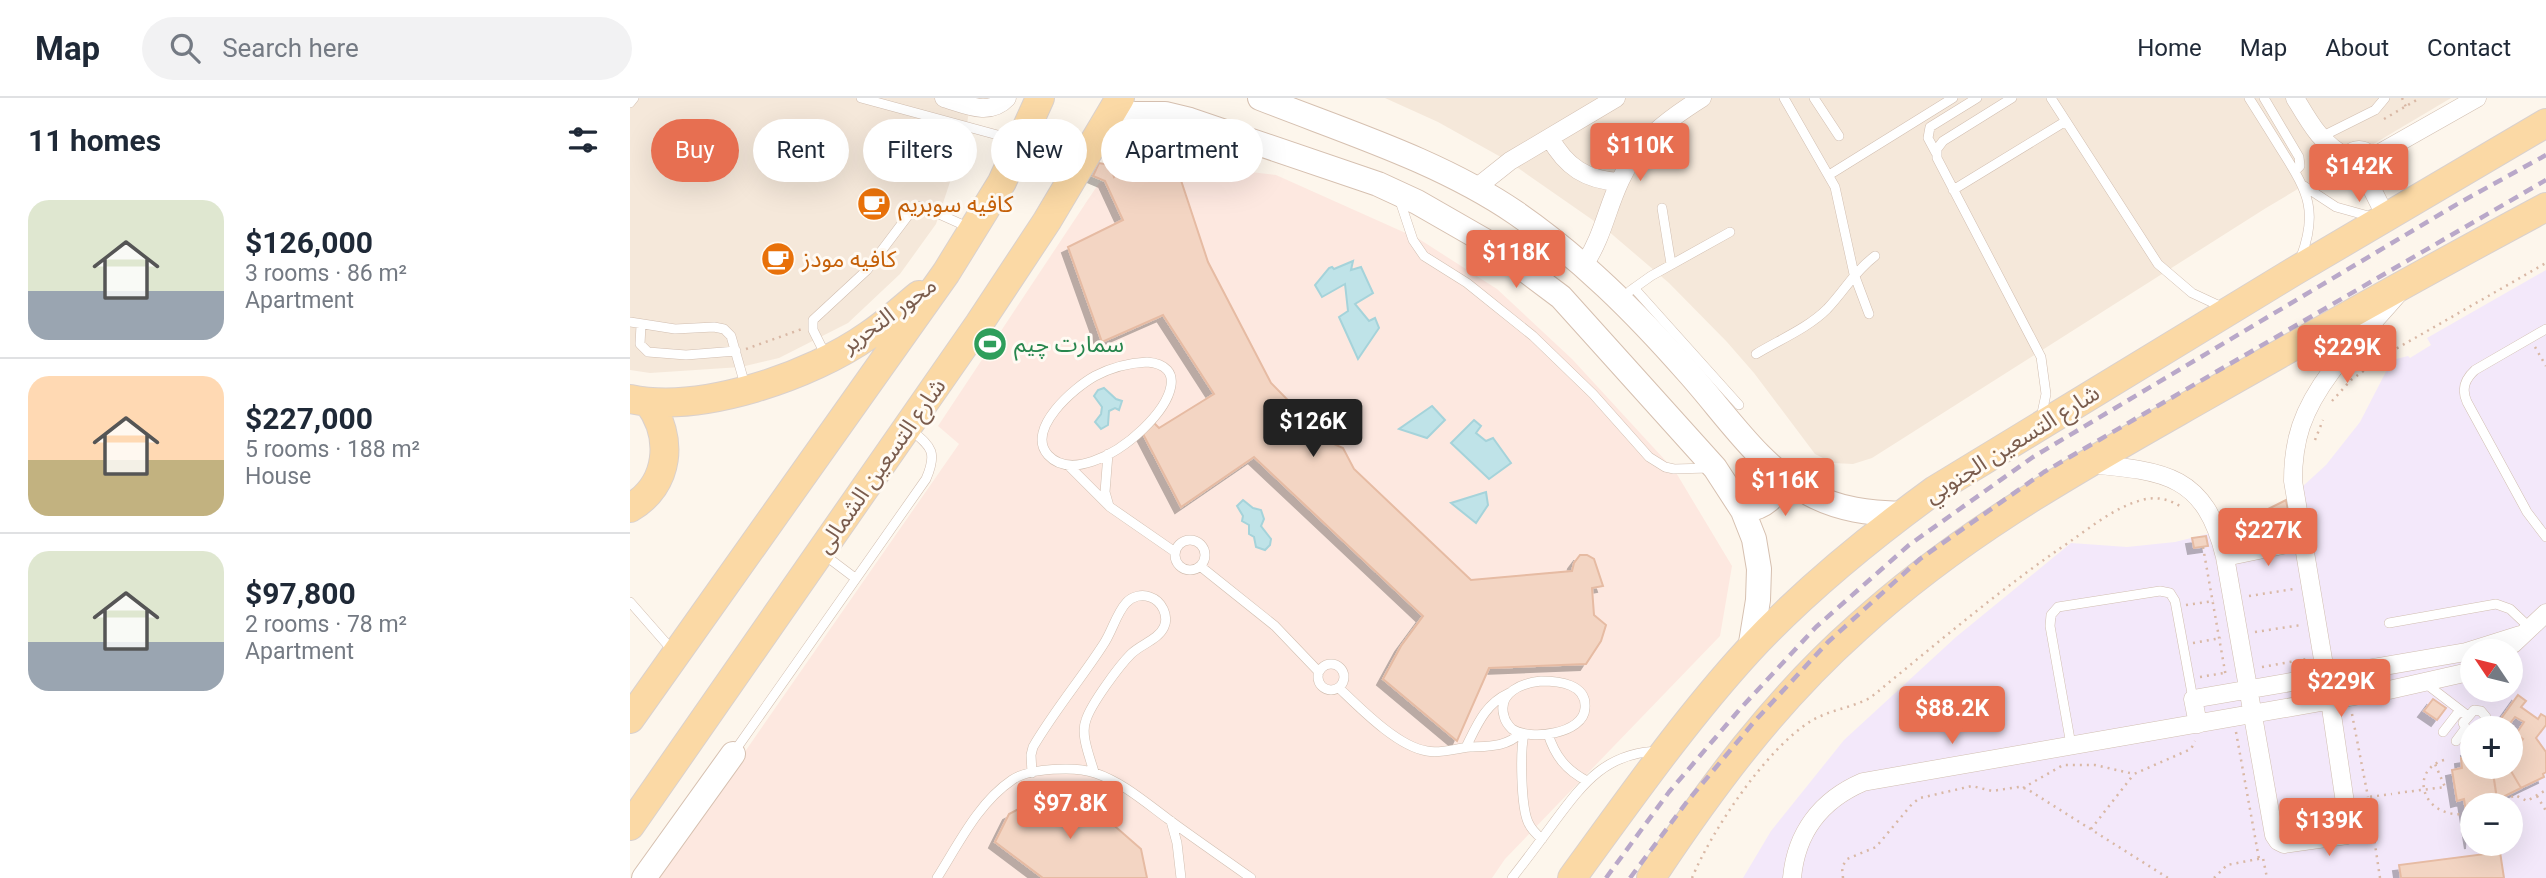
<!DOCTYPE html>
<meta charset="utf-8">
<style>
body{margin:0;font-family:Roboto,"Noto Sans Arabic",sans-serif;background:#f2f2f3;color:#1f2937;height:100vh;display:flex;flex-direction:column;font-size:26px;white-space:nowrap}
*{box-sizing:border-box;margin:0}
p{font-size:23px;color:#747a83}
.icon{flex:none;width:38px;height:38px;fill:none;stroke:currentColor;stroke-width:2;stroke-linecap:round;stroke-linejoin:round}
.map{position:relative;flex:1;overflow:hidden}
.side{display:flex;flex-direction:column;background:#fff;width:630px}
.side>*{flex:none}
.top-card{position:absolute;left:21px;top:21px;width:665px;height:63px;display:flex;gap:14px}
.needle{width:46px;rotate:305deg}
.fabs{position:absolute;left:1830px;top:541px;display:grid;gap:14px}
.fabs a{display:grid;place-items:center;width:63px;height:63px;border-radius:50%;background:#fff;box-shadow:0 7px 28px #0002;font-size:35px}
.price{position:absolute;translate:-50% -60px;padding:0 16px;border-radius:7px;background:#e76f51;color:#fff;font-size:23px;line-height:46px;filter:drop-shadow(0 2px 4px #0008)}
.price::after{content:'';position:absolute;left:50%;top:42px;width:21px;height:16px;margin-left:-10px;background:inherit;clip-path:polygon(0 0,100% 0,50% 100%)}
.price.selected{background:#222;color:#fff}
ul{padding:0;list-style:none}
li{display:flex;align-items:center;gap:21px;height:175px;padding:0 28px}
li+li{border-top:2px solid #e0e1e3}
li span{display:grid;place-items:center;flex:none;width:196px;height:140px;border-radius:21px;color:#555}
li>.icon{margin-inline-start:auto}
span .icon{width:84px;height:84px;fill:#fffc;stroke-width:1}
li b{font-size:30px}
h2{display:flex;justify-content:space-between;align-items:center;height:84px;padding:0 28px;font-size:30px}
.pill{padding:0 24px;border-radius:32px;background:#fff;box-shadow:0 7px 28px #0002;font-size:24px;line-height:63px}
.pill.selected{background:#e76f51;color:#fff}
header{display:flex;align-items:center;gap:42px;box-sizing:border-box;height:98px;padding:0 35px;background:#fff;border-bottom:2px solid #e0e1e3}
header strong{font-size:33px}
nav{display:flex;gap:38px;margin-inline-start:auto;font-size:24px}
.search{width:490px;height:63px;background:#f2f2f3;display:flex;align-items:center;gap:18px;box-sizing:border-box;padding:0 24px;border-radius:38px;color:#747a83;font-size:26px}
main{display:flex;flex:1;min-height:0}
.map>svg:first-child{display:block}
.residential{fill:#f5e8da}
.commercial{fill:#fde8e0}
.education{fill:#f3e8fa;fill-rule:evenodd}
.water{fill:#bfe3e8;stroke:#a5d3da;stroke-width:2}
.building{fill:#f3d5c3;stroke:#e6bba3;stroke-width:2;filter:url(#shadow)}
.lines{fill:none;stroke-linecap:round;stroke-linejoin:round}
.lane-casing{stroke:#d1beb0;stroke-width:10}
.street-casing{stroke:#d1beb0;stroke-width:19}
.secondary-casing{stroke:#d6c0b0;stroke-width:26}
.primary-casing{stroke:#dad1cd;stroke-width:30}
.path{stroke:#d9b8a5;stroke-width:2.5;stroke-dasharray:2 5;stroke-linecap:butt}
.lane{stroke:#fff;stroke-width:9}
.street{stroke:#fff;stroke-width:18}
.secondary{stroke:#fff;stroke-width:24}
.primary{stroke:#fbd9a5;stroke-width:28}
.rail{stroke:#b9a8c9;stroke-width:4.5;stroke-dasharray:10 7;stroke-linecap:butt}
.labels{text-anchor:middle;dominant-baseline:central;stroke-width:6;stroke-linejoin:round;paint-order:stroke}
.food-label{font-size:23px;fill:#c56008;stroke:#fffaf3;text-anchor:start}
.street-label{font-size:23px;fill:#7a5c4d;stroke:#fffaf3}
.leisure-label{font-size:23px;fill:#27864d;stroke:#fffaf3;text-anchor:start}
</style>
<header>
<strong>Map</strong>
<div class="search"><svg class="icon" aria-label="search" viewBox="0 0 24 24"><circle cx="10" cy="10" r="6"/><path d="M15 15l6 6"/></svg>Search here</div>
<nav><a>Home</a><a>Map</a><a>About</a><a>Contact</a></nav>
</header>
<main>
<section class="side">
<h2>11 homes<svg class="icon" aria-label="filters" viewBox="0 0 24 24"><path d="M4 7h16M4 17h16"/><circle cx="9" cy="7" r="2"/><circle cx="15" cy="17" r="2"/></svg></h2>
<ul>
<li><span style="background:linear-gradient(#dfe7d0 65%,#9aa5b1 0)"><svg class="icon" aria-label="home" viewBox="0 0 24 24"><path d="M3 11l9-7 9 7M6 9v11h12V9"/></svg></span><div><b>$126,000</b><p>3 rooms · 86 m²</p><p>Apartment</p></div></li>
<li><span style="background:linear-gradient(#ffd9b3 60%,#c2b280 0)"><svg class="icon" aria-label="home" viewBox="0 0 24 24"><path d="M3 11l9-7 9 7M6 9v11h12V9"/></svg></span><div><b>$227,000</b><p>5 rooms · 188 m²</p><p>House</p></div></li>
<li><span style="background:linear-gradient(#dfe7d0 65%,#9aa5b1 0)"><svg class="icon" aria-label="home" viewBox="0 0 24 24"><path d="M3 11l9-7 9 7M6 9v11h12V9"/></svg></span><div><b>$97,800</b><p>2 rooms · 78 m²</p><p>Apartment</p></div></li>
</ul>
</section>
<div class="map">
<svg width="1916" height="780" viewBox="0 0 1916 780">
<defs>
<filter id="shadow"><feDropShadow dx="-6" dy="6" stdDeviation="0" flood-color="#0004"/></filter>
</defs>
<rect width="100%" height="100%" fill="#fdf6ec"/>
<path class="residential" d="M0 0H341L335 39 306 126 270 176 218 225 149 260 111 269 20 275 0 272Z
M755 0H1821L1636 110 1242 360 1223 366 1203 365 1185 356 1124 275 1097 244 1039 185 977 132 878 63 808 24Z"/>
<path class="commercial" d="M527 63 646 77 789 141 867 191 942 261 1045 373 1102 468 1090 538 875 761 862 780H27L329 346 308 328 469 85Z"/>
<path class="education" d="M1916 172V780H1113L1141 733 1214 642 1326 539 1441 445 1497 449 1545 444 1597 431 1656 402 1666 401 1672 389 1696 367 1730 324 1762 262 1778 258 1780 260 1801 247 1797 240ZM1843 553H1881V592H1843ZM1843 630H1881V668H1843ZM1843 707H1881V746H1843Z"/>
<path class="water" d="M723 163 721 172 731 169 743 195 725 206 739 223 745 220 749 230 728 261 709 219 718 213 715 186 692 199 685 187 699 170 702 169 704 171Z
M474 290 486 301 492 303 489 312 485 310 479 313 478 327 471 331 465 324 471 316 472 309 464 298 468 292Z
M802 308 815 322 797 340 769 331Z
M844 322 851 328 846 335 856 343 863 340 881 365 859 381 821 345Z
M856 394 858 407 846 425 821 405Z
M613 402 623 410 631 412 634 421 631 428 641 441 640 447 635 452 626 449 624 439 619 436V427L612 423 613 418 607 408Z"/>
<path class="building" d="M538 43 578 164 641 285 699 344 713 350 724 371 841 482 942 473 944 465 950 457H957L964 461 973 488 962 490 964 517 976 527 971 543 956 566 859 570 827 643 753 581 771 548 793 518 624 359 551 409 512 334 523 324 529 330 584 296 533 217 472 244 438 149 493 122 475 83 463 78 469 65 480 67 484 79 503 63 500 58Z
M1656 402 1658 412 1641 421 1638 411Z
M1618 421 1621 430 1601 439 1597 431Z
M1576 438 1578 448 1564 450 1562 440Z
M1888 597 1896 603 1891 609 1908 621 1911 616 1916 619V627L1906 640 1916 654V674L1913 676 1914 679 1891 690 1878 668H1881V657L1893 641 1886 636 1894 624 1885 619 1878 628 1870 622Z
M1803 601 1816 610 1807 622 1794 613Z
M1843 651V668H1862L1868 707H1843L1841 745 1834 701 1827 703 1822 672 1832 670 1831 660 1838 659 1837 652Z
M1875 668H1878L1891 690 1867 702 1863 675Z
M421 694 456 703 511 751 517 780H413L365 744 379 716Z
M1870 754 1874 780H1771L1769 767Z"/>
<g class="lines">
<g class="lane-casing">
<path id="lane" d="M231 0 386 42
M1154 0 1205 89 1224 176 1239 216
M1184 0 1209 38
M1382 0 1313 43 1307 51V60L1411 259 1416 296 1411 320
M1421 0 1528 166 1562 195 1592 209
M1619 0C1631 19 1643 38 1654 56 1678 94 1688 114 1671 159
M1634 0 1669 59 1670 68 1665 73
M0 5 4 0
M1691 39 1745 12 1755 0
M1306 55 1298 40 1300 29 1347 0
M1199 77 1323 0
M1674 88 1706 109 1742 119
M1323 92 1436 23
M769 100 783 142 794 158 837 185 903 238 963 296 1019 359 1035 369 1044 371 1079 370
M1032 110 1041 166
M1004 190 1109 307
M1000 193 1021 178 1100 134
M0 224 45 231 84 229 94 231 101 238 115 287
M11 227 10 246 18 254 56 257 106 253
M1916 231 1845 272C1835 281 1831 291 1837 304L1897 414 1916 439
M1126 256C1149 242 1178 230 1197 211 1215 192 1224 174 1245 158
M196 258 183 232V222L237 172 283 111 291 108 340 130
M517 264C596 271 461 404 418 357 395 331 445 289 465 278 482 269 498 265 517 264Z
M478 356 475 394 479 408
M438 367 480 409 545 454
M545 457a15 15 0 1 1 30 0a15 15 0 1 1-30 0Z
M192 455 225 480
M570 468 645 528 689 574
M0 504 43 553
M1759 525 1866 506 1880 511 1899 529
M688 579a13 13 0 1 1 26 0a13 13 0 1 1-26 0Z
M911 583C929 583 957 586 955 610 954 636 900 643 882 631 878 627 875 623 874 618 867 594 893 585 911 583Z
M1795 585 1838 618
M709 590C730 610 768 649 797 653 811 656 826 650 840 649 860 648 876 649 891 635
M1813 634 1830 612
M1843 635 1837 633 1833 625 1844 612 1851 613 1856 619 1851 630
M894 636C890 653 891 708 898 724 901 731 906 736 912 741
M918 636C925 658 936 672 957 683
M1826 643 1835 631
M1441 647 1420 528 1421 517 1428 509 1530 493 1540 495 1545 503 1563 601
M836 649C847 627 855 606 879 595
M104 654 296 381C308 353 301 349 280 331
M402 675 401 657 403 649C424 613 451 581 473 547 482 534 486 516 496 505 502 498 512 496 520 499 532 503 539 518 534 529 528 542 511 546 501 556 489 568 461 606 456 622 450 637 460 659 464 674
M541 723 547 745 551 780
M307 780C328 747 348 705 382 682 399 670 446 668 465 675 492 684 515 704 538 721 565 741 593 760 621 780
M882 780C897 761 911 742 925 723 954 684 977 654 1030 653"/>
</g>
<g class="street-casing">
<path id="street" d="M314 0C335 6 359 19 377 0
M1665 0C1680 25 1691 46 1718 60
M920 40C936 69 956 82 989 84
M1716 65a13 13 0 1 1 26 0a13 13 0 1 1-26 0Z
M1741 60 1847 0
M1735 77 1756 119
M846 90 880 63 986 0
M954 167C973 138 976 113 990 83 1007 44 1037 22 1072 0
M1458 366C1535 373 1575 376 1595 459L1644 737 1648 743 1654 746 1717 737 1719 732 1700 603 1663 383C1663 364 1665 346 1671 328 1688 278 1734 236 1768 196
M1595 459 1672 443
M1883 546 1916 515
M1568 626 1563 601 1836 554 1890 537
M1162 780C1166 735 1191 702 1233 684L1759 592 1843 573"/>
</g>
<g class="secondary-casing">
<path id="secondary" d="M630 0C716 34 810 63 886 115 951 160 1005 214 1057 273 1095 315 1129 369 1180 396 1210 412 1239 415 1272 416
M482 16H535L560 22 748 86 787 104 862 147 931 199 1085 370 1113 413 1124 441 1129 471 1128 502 1120 551
M1113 413C1135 409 1146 400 1152 378
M14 780 103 656"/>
</g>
<g class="primary-casing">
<path id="primary" d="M0 301C71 316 181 278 239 237 257 225 273 210 289 197
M0 410C40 387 44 339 18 304
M0 621 316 175 372 84 410 0
M0 728 349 226 417 123 490 0
M942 780C999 702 1054 623 1119 552 1175 492 1239 440 1305 392L1663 174 1916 25
M1021 780C1081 689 1145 603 1227 530 1332 434 1449 370 1572 300 1686 235 1800 171 1916 109"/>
</g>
<path class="path" d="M1772 0 1776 9
M1754 21 1790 0
M1905 249 1916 268
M116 251 172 231
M1702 303 1721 282 1757 256 1916 165
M1685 342 1693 322
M1573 449 1596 579
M1619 498 1664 491
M1556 507 1584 503
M1625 534 1671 527
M1563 545 1591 540
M1632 569 1677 561
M1570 579 1594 575
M1722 616 1738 699
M1606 634 1629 761
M1814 662C1778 673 1793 719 1832 716
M1393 690 1433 667H1465L1504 676 1561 651 1565 643
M1768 695 1815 689 1805 666
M1907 698 1916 713
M1870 707 1872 704 1885 697 1897 703 1916 692
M1461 731 1504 676
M1062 780C1082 732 1136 651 1181 623 1199 612 1221 610 1240 600 1305 547 1369 492 1438 445 1461 429 1485 409 1512 402 1526 398 1540 401 1553 410
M1213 780 1212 769 1217 761 1246 749 1282 706 1290 700 1342 688 1362 693 1389 689 1397 691 1538 780
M1584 780 1597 767 1633 760 1637 780
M1750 780 1738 699 1762 696"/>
<use href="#lane" class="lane"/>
<use href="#street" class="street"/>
<use href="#secondary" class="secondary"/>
<use href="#primary" class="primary"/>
<path class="rail" d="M976 780 1039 694 1110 611 1186 529 1279 447 1403 359 1829 105 1916 57
M1000 780 1056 705 1124 624 1198 544 1290 461 1414 374 1916 82"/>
</g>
<defs>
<g id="cafe-disc" transform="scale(1.75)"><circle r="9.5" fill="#e8710a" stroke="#fffaf3"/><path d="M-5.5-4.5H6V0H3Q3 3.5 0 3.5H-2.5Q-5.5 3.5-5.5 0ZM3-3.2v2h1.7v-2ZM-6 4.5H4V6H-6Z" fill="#fff"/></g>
<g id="stadium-disc" transform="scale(1.75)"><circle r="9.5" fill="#2e9e5b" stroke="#fffaf3"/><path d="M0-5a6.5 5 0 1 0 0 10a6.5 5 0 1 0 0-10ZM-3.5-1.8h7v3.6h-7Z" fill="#fff"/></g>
</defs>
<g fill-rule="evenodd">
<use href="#cafe-disc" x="244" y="106"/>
<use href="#cafe-disc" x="148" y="161"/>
<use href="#stadium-disc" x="360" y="246"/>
</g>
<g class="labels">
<g class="food-label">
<text x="268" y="106">كافيه سوبريم</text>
<text x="172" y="161">كافيه مودز</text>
</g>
<g class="street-label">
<text transform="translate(259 217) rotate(-36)">محور التحرير</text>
<text transform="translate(1382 346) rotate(-32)">شارع التسعين الجنوبي</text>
<text transform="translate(251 368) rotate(-55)">شارع التسعين الشمالى</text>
</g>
<g class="leisure-label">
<text x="384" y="246">سمارت چيم</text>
</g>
</g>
</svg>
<div class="fabs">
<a><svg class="needle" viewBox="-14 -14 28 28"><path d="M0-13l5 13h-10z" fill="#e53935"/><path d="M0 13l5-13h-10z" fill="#747a83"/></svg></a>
<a>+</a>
<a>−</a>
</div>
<b class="price" style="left:1010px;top:85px">$110K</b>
<b class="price" style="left:1729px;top:106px">$142K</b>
<b class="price" style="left:886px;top:192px">$118K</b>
<b class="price" style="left:1717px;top:287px">$229K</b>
<b class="price selected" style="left:683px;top:361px">$126K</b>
<b class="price" style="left:1155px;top:420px">$116K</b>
<b class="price" style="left:1638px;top:470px">$227K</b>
<b class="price" style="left:1711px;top:621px">$229K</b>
<b class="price" style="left:1322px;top:648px">$88.2K</b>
<b class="price" style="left:440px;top:743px">$97.8K</b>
<b class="price" style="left:1699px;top:760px">$139K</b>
<div class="top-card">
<a class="pill selected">Buy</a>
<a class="pill">Rent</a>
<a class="pill">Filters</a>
<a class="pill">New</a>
<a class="pill">Apartment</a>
</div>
</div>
</main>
